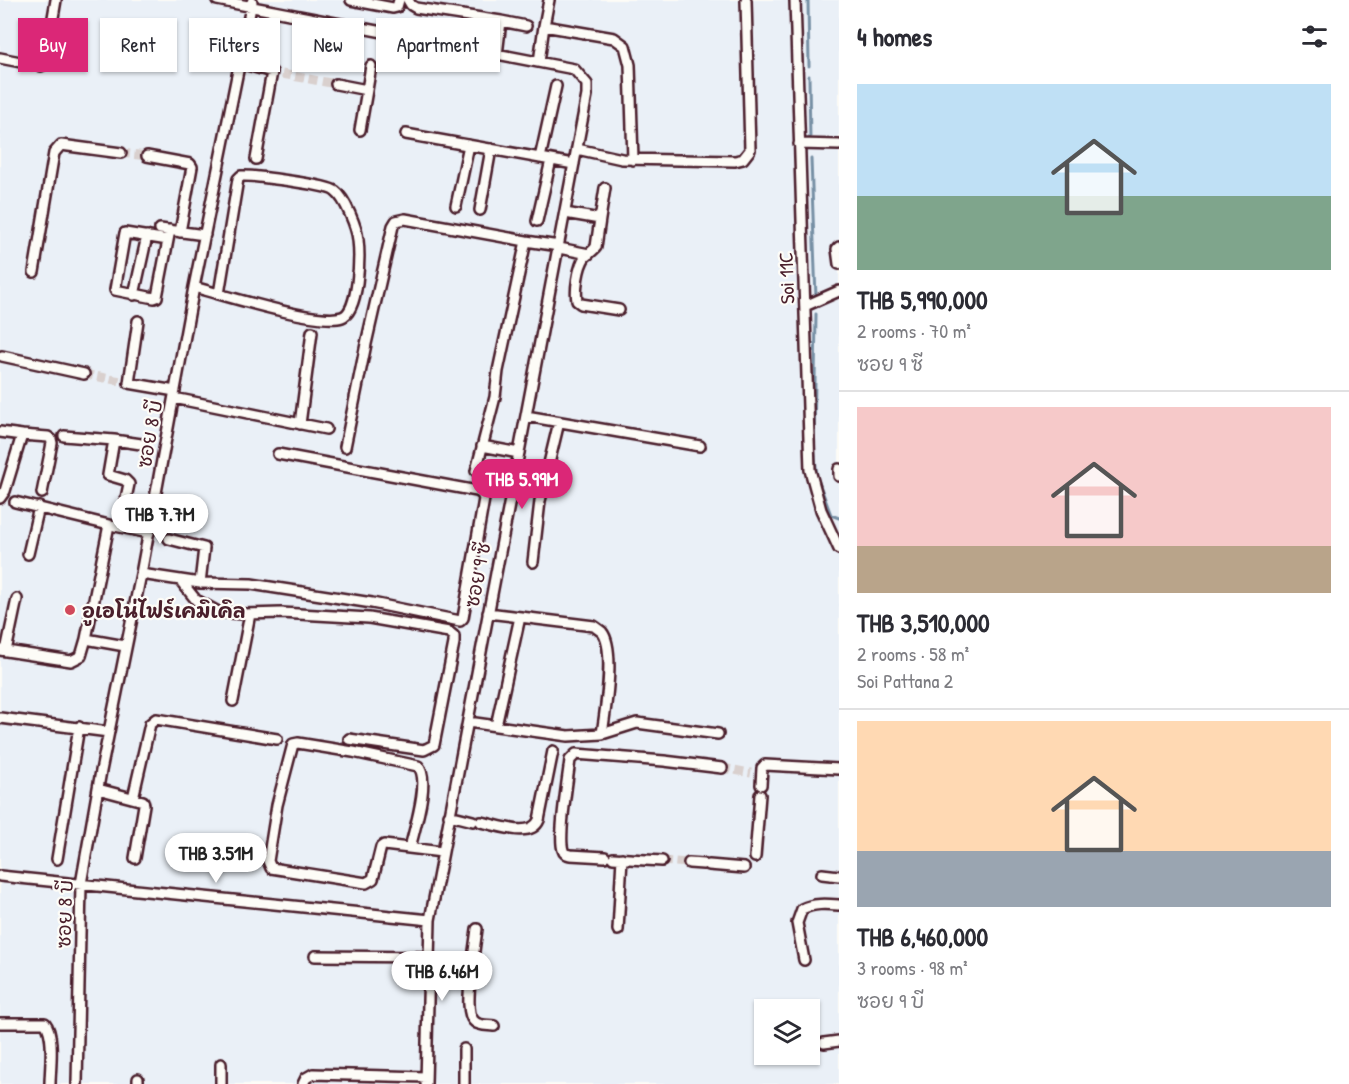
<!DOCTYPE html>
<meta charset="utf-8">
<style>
body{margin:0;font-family:"Patrick Hand","Playpen Sans Thai",sans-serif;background:#f7f7f7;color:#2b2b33;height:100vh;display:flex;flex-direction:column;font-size:22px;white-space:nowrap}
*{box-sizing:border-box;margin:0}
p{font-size:20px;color:#7c7c81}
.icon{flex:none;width:33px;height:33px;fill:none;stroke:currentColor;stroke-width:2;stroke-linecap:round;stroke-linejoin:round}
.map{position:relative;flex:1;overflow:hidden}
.sheet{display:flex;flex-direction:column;background:#fff;width:510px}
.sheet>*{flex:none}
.guide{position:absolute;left:18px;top:18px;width:570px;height:54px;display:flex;gap:12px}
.buttons{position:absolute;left:754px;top:999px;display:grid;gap:12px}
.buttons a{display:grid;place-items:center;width:66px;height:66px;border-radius:0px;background:#fff;box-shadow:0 2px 4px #0004;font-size:30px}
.price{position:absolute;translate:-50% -51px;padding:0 14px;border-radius:21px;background:#fff;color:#222;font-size:20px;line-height:39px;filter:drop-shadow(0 2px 3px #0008)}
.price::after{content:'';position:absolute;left:50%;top:36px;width:18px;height:14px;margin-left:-9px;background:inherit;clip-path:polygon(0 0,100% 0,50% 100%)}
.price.selected{background:#db2777;color:#fff}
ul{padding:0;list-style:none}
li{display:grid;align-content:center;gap:12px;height:318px;padding:0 18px}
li+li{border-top:2px solid #e1e1e2}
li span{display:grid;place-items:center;height:186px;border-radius:0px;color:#555}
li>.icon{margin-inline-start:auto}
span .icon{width:108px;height:108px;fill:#fffc;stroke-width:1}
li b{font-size:26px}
h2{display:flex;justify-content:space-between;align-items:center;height:72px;padding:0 18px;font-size:26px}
.chip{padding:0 21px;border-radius:0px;background:#fff;box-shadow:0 2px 4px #0004;font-size:21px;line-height:54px}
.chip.selected{background:#db2777;color:#fff}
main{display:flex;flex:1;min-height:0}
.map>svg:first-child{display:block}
.built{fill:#eaf0f7;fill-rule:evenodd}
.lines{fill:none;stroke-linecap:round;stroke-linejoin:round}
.stream{stroke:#7790a5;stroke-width:3}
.minor-tunnel{stroke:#d9d0ce;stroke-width:9;stroke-dasharray:9 4.5;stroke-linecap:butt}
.minor-casing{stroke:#4a1f2b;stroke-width:14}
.minor{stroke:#fdfcf7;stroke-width:9}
.poi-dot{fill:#d1495b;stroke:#fdfcf7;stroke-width:2}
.labels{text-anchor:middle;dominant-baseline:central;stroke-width:4.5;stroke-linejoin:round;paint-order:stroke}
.street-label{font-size:20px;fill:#4a1f2b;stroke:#fdfcf7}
.poi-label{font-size:20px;font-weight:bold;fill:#4a1f2b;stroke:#fdfcf7;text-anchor:start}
</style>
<main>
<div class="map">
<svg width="839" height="1084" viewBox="0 0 839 1084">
<rect width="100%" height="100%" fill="#fdfcf7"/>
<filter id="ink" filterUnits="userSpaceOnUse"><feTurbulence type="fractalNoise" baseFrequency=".0167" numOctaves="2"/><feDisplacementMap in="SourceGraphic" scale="12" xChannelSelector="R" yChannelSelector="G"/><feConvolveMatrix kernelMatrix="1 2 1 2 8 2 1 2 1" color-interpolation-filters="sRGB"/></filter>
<g filter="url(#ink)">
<path class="built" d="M0 0H839V1084H0ZM765 1010H810V1054H765Z"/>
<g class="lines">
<path class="stream" d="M808 0 809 66
M809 76 810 142
M811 159 816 298
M816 314 814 446 817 477 831 515 839 518"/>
<path class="minor-tunnel" d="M282 74 336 84
M121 153 147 156
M84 374 126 382
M722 768 751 773
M662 861 689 863"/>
<g class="minor-casing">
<path id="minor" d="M217 0 574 69 587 84V95L430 920 426 1084
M351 0 393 8 397 7 399 0
M408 0 411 5 416 8 501 21 497 55
M549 0 544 26 614 38 625 46 630 65 633 160
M795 0 810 470 821 510 839 549
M501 21 526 26
M0 58 41 66 45 64 56 0
M539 62 544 26
M240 63 272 72 256 159
M336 84 367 90 371 66
M360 130 367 90
M406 134 574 164
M799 144 839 145
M577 149 622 159 735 161 743 159 750 150 746 0
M147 156 190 164 192 167 180 232
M540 158 556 86
M456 206 469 145
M480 210 491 149
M565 213 600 219 605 188
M600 219 596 247C593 251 588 254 585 257 578 267 575 290 577 301L581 304 619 310
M537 221 551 160
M160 229 205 235
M168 240 125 233 115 290 154 298 157 297 170 230
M839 247 837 249 839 264
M559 248 589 254
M34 272 54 153 61 145 121 153
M194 287C223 295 318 325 342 317 359 311 360 256 358 240 357 228 345 198 335 191 328 185 252 175 241 176L238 179 219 294
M134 295 147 236
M805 306 839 291
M138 321 129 383 175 391
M2 356 84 374
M174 398 326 429
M526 416 700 446
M300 424 312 332
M0 432 22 435
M64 436 114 440
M482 446 519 453
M345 447 366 344 393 226 396 221 405 219 526 241
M839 469V476
M476 471 495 397 498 371 526 241 559 246
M0 498 5 491 22 435 48 437 51 439 52 443 42 493
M15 502 109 525 86 639 125 646
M115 526 149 533
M120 527 129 484 125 480 108 475 114 440 141 444
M169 539 204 548 200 583
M28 554 39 507
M533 562 540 501 559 422
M141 574 200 583 251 584 372 603 460 621 463 618 484 499 482 494 477 491 278 454
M180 580 196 600 218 612 244 614 281 613 369 618 449 632 454 636V643L434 745 424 750 349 739
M488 613 594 626C595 627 601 631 602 632 616 649 605 712 602 734
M0 650 71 661 81 656 86 639
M6 651 17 599
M233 701 250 614
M0 718 109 732
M468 722 568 736 602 734 637 723 718 734
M496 726 520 617
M761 785 762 768 765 765 839 769
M98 789 143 801 144 805 135 858
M133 798 150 724 156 719 277 739
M449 815 473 821
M481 822C498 825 531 839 539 820L553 751
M410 848C414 830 431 779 418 766L353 752 298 743 293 744 277 805 268 861 271 868 366 883 373 879 381 847 384 845 442 852
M605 857 570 855C566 854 564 854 563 850 558 836 568 778 570 760L576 754 664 761 722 768
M755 857 760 795
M613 858 662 861
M57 859 79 727
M689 863 703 864
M709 865 744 868
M822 874 839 876
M0 876 430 920
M618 930 622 858
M315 956 430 957
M804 960 797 923 802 909C814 903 826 904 839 905
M430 971 471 973C470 985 465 1015 475 1022 480 1026 488 1025 494 1026
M471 973 477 929
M0 1023H45C55 1035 50 1069 50 1084
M824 1043 839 1041
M464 1049V1084
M221 1064V1084
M77 1084 81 884 101 771 141 574 194 287 252 2
M138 1084V1079
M303 1084 306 1078 313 1074 426 1077"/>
</g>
<use href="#minor" class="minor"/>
</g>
</g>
<circle class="poi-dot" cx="70" cy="610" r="6"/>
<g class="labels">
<g class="street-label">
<text transform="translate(786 278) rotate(-92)">Soi 11C</text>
<text transform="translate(149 434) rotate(-80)">ซอย 8 บี</text>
<text transform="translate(477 575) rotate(-79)">ซอย 9 ซี</text>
<text transform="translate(64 914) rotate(-88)">ซอย 8 บี</text>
</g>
<g class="poi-label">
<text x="82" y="610">อูเอโน่ไฟร์เคมิเคิล</text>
</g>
</g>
</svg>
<div class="buttons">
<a><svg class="icon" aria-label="layers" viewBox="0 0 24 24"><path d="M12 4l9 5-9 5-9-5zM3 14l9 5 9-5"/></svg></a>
</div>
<b class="price selected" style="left:522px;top:510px">THB 5.99M</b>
<b class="price" style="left:160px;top:545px">THB 7.7M</b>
<b class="price" style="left:216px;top:884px">THB 3.51M</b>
<b class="price" style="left:442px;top:1002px">THB 6.46M</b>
<div class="guide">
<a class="chip selected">Buy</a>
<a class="chip">Rent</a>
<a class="chip">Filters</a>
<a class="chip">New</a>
<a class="chip">Apartment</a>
</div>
</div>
<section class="sheet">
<h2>4 homes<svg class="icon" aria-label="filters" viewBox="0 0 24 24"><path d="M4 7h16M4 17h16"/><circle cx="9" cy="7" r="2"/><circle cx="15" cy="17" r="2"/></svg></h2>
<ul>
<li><span style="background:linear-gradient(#bfe0f5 60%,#7fa58c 0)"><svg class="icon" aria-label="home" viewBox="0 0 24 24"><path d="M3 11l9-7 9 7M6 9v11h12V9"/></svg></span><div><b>THB 5,990,000</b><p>2 rooms · 70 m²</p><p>ซอย 9 ซี</p></div></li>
<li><span style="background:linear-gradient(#f6c9c9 75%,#b9a48a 0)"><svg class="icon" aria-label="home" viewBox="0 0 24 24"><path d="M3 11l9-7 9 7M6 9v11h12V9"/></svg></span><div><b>THB 3,510,000</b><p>2 rooms · 58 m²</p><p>Soi Pattana 2</p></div></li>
<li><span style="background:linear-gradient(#ffd9b3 70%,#9aa5b1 0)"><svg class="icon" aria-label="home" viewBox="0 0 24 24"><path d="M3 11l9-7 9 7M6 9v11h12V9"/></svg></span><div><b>THB 6,460,000</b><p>3 rooms · 98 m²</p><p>ซอย 9 บี</p></div></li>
</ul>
</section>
</main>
